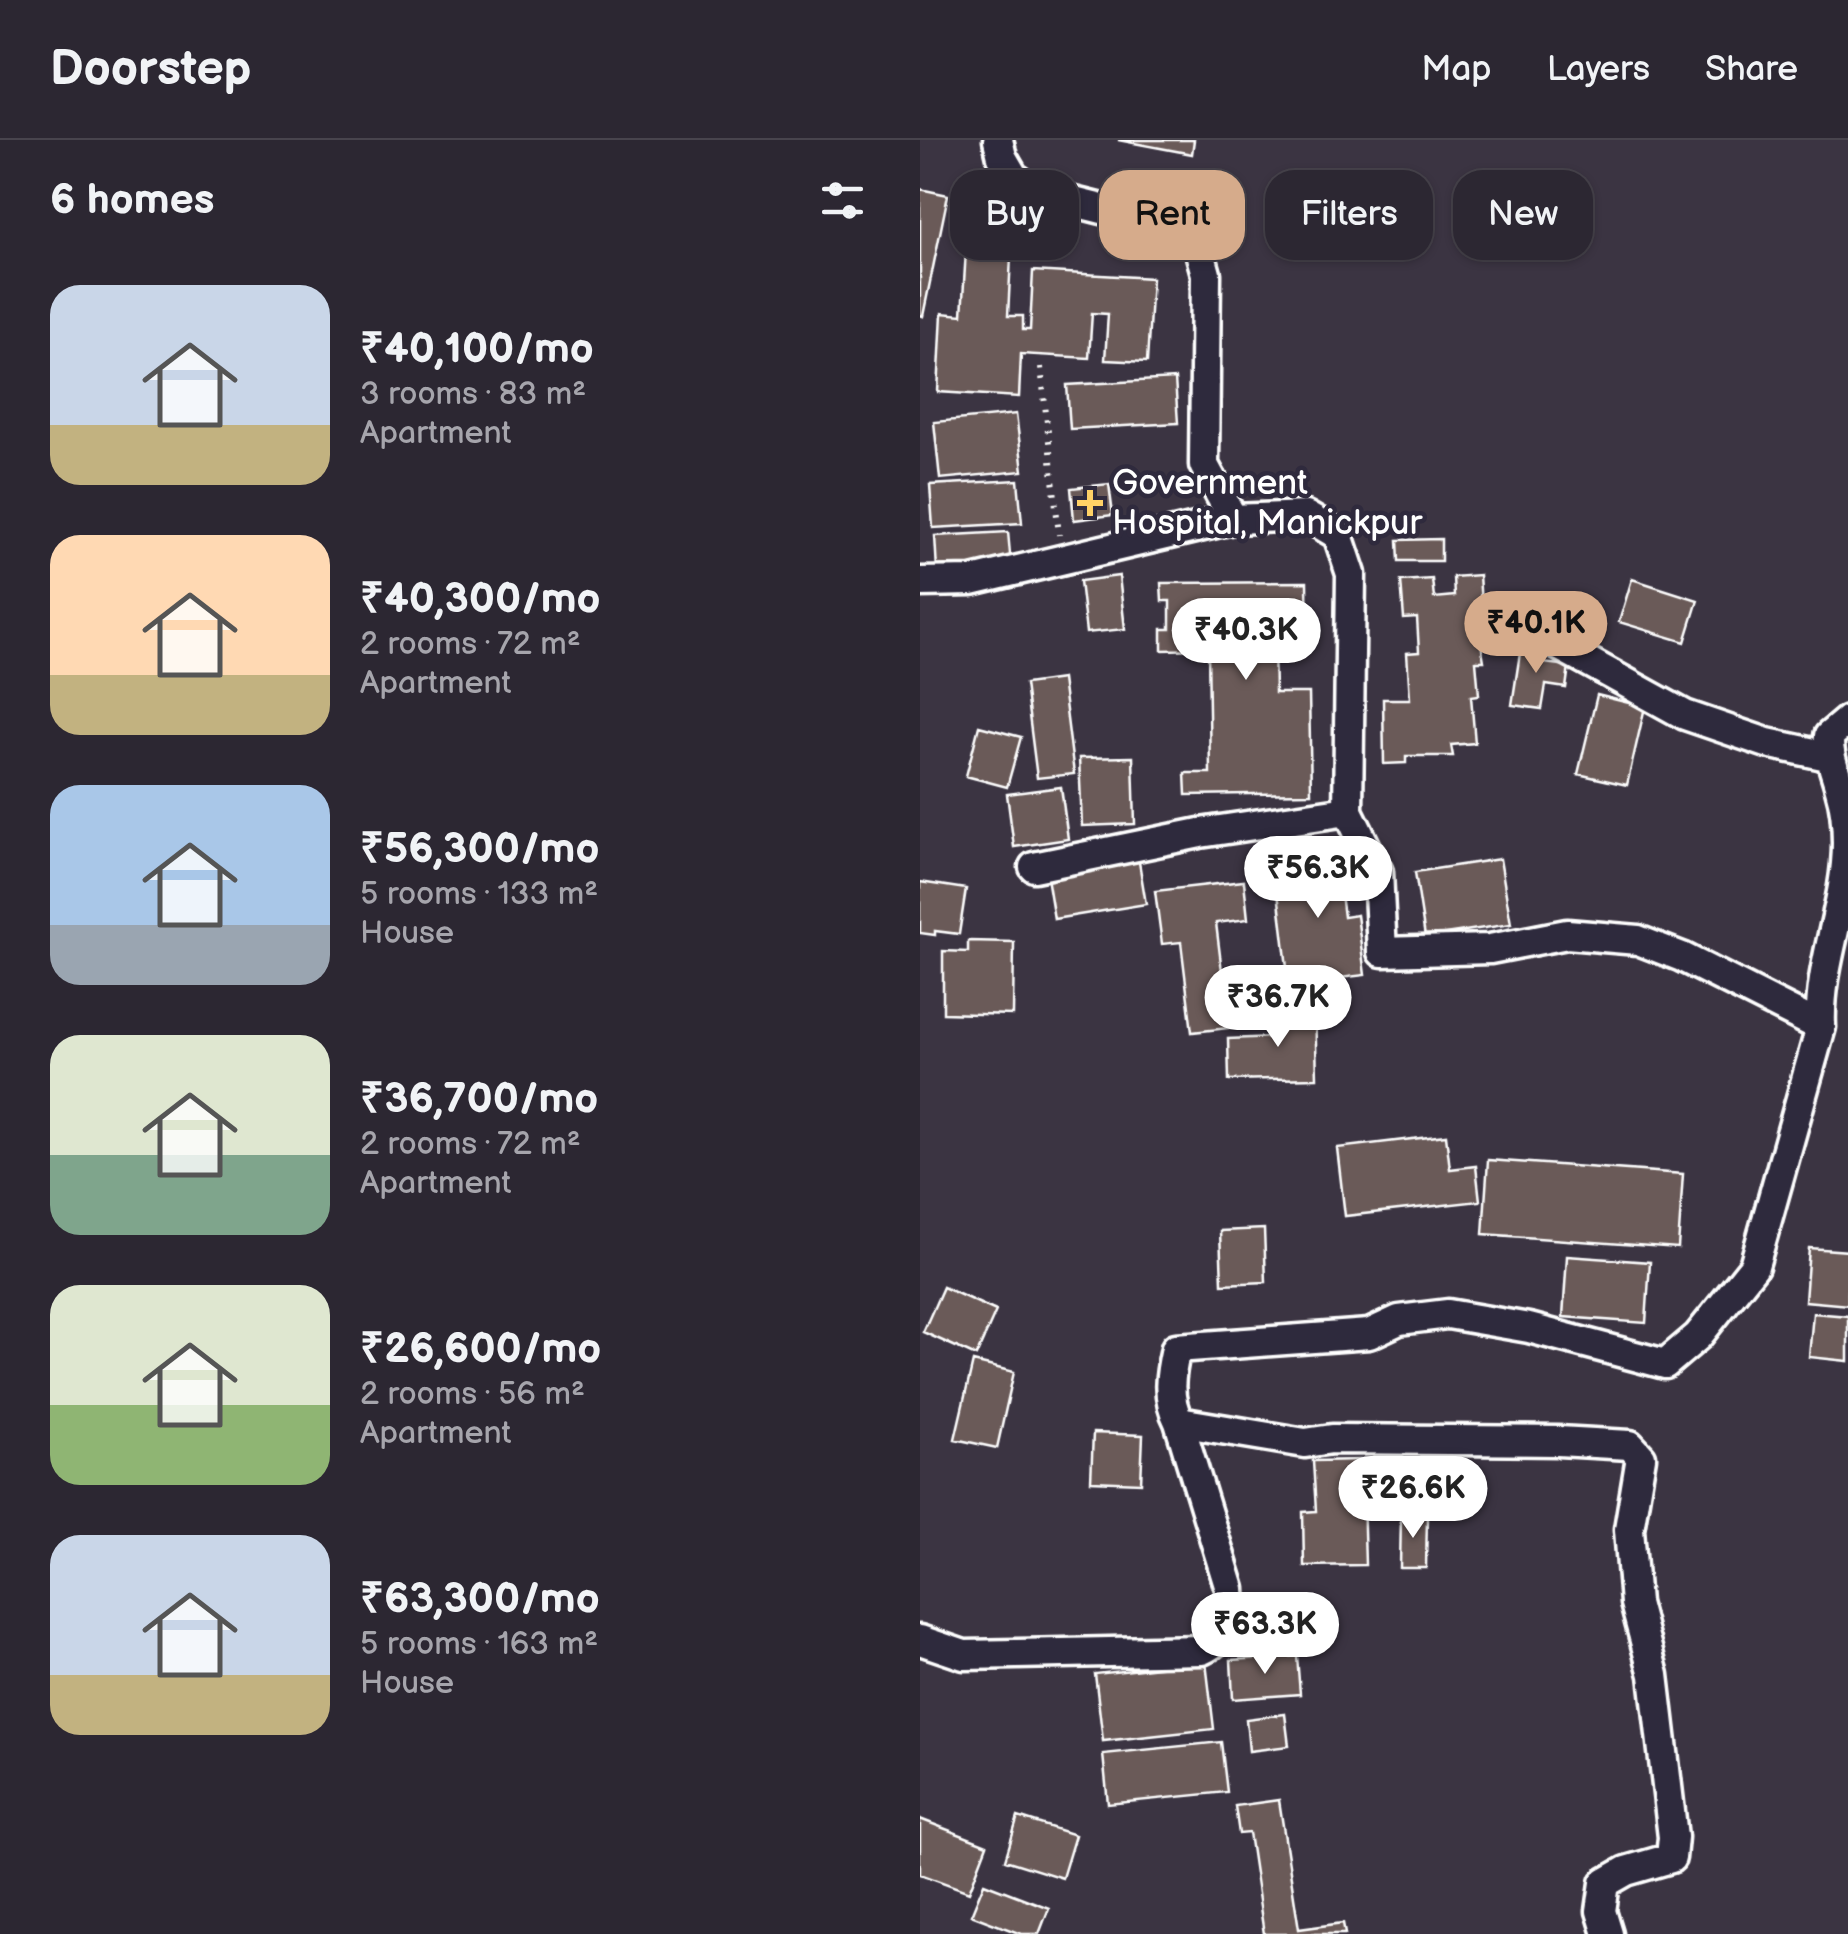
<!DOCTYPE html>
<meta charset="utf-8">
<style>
body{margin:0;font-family:"Balsamiq Sans",sans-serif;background:#38333e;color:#f1f3f6;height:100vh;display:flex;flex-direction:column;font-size:38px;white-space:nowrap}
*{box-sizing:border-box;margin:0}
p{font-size:32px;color:#a6a5ac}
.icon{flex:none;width:55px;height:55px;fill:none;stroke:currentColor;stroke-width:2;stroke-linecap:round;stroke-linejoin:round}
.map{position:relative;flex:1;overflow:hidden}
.details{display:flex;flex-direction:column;background:#2c2732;width:920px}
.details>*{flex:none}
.banner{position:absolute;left:30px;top:30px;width:748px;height:90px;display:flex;gap:20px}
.price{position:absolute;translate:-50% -85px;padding:0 22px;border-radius:35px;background:#fff;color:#222;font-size:32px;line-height:65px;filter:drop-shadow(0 2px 5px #0008)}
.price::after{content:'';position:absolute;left:50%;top:60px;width:30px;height:22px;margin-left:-15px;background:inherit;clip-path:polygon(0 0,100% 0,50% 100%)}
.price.active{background:#d6ab8b;color:#111}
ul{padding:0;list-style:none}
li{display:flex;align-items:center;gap:30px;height:250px;padding:0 50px}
li span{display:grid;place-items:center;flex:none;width:280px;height:200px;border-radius:30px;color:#555}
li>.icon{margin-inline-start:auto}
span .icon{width:120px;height:120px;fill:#fffc;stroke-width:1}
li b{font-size:42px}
h2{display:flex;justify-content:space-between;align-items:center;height:120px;padding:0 50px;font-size:42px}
.tag{padding:0 35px;border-radius:30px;background:#2c2732;box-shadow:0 2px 8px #0004,0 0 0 2px #48444d;font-size:35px;line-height:90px}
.tag.active{background:#d6ab8b;color:#111}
header{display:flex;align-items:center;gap:60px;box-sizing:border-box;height:140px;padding:0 50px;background:#2c2732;border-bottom:2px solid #48444d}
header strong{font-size:48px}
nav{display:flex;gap:55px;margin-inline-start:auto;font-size:35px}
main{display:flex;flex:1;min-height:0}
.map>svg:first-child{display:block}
.building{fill:#6a5a58;stroke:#fff;stroke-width:2.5}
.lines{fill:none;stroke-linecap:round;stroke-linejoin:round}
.minor-casing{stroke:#fff;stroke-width:35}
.path{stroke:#fff;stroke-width:6;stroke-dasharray:2.5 8;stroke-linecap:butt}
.minor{stroke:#2f2a3d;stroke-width:28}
.poi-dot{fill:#ffd166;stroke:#2f2a3d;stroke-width:4}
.labels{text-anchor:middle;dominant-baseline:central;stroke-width:9;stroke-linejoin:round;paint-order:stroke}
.poi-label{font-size:35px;fill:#fff;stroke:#2f2a3d;text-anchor:start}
</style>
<header>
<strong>Doorstep</strong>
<nav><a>Map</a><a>Layers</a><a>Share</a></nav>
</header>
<main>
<section class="details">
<h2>6 homes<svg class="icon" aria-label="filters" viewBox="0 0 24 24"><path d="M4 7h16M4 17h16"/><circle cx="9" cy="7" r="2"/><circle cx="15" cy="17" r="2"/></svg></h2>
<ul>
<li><span style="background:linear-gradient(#c9d6e8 70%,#c2b280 0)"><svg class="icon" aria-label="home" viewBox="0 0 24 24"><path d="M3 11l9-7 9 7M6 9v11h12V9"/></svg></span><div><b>₹40,100/mo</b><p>3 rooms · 83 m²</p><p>Apartment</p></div></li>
<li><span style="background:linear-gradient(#ffd9b3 70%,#c2b280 0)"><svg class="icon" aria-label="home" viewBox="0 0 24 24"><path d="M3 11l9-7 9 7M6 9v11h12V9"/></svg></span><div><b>₹40,300/mo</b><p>2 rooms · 72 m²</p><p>Apartment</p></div></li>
<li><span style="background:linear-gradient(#a9c7e8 70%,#9aa5b1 0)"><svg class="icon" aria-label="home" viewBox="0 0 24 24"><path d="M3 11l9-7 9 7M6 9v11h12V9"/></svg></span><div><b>₹56,300/mo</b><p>5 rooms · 133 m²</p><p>House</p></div></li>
<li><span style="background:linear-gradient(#dfe7d0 60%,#7fa58c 0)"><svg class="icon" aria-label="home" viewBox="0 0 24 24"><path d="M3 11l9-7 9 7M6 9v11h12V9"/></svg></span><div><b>₹36,700/mo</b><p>2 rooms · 72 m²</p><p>Apartment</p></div></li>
<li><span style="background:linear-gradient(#dfe7d0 60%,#8fb573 0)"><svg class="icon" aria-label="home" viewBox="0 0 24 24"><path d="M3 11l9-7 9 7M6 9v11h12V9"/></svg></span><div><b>₹26,600/mo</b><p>2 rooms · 56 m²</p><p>Apartment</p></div></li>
<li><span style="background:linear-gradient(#c9d6e8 70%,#c2b280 0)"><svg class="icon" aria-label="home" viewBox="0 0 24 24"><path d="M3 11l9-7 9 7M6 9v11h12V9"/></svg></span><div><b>₹63,300/mo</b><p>5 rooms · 163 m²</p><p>House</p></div></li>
</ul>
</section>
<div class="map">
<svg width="928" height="1794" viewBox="0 0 928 1794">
<rect width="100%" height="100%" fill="#3b3442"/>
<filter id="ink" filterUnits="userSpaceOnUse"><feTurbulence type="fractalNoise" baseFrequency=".01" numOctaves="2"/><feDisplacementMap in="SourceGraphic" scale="20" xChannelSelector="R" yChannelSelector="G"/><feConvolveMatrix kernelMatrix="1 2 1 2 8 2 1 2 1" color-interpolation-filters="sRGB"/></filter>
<g filter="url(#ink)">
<path class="building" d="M198 0H274L272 14Z
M0 49 28 55 3 176 0 175Z
M40 54 94 57 88 176H103V190H110L113 131 232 138 227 222 185 220 188 174 172 173 169 218 101 214 99 257 18 252 22 173 42 175 47 94H38Z
M255 239 258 283 150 289 147 245Z
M96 274 103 331 20 339 14 282Z
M98 340 102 383 13 388 10 345Z
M189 344 193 375 154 380 151 348Z
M88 392 91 425 17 430 15 396Z
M521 399V421H479L478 400Z
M559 435 562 479 557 480 564 521H556L559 555 551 556 555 603 531 605 533 616H486V623L464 624 463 559H490L487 513 499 512 497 478 484 479 481 441 512 439 514 458 534 456 533 437Z
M199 436 205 489 166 493 160 441Z
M712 439 778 460 765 502 699 482Z
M387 442 388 503H354L355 553H389L391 653 266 655 265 633H290L288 509 242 510V489H250V461H242L241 443Z
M602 500 626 504 623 523 649 526 646 548 626 545 622 569 592 565Z
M142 539 154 634 117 638 105 544Z
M677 555 725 567 707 645 658 634Z
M59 586 101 597 87 647 46 636Z
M213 617 215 684 162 686 159 618Z
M141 647 148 699 94 707 87 654Z
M218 716 226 764 134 779 126 731Z
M372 717 373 725 431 718 435 752 421 754 424 777 437 775 445 835 369 844 354 719Z
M580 719 591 784 505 797 495 732Z
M324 741 328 779 296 783 309 888 272 892 261 802 242 804 235 751Z
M0 742 46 749 39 794 15 791V795L0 793Z
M48 801 94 802 93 875 23 873V811L48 812Z
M395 870 397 938 309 940 308 899 354 897V872Z
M526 995 530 1029 556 1026 560 1061 425 1076 417 1008Z
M568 1020 763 1034 758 1108 563 1094Z
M344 1089 346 1142 302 1144 300 1091Z
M889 1108 928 1111V1165L885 1161Z
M647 1116 730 1122 726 1183 643 1177Z
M23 1147 76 1171 56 1216 3 1192Z
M893 1173 928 1176V1221L889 1217Z
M53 1222 94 1232 77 1308 35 1299Z
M173 1293 223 1295 221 1343 171 1341Z
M442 1320 445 1425 384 1426 383 1372 396 1371 393 1321Z
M481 1374 507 1375 506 1428H480Z
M377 1516 380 1554 313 1559 311 1520Z
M286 1522 294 1589 183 1601 175 1534Z
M365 1574 369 1606 329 1611 326 1579Z
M301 1602 307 1652 188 1664 183 1614Z
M359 1660 379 1789 423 1783 425 1794H344L329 1693 319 1694 315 1666Z
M98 1677 155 1695 142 1738 85 1720Z
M0 1679 67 1705 49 1752 0 1734Z
M64 1743 129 1768 119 1794H101L51 1775Z"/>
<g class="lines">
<g class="minor-casing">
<path id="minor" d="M78 0 82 17 93 36 114 52 250 86 277 101 286 134 284 325 313 379 386 376 418 395 431 434 428 671 458 732 462 812 570 809 647 794 718 800 762 817 901 887
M0 442 52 441 313 379
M638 505 765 575 847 603 908 616
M114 727 280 693 428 671
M259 1282 385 1303 412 1299 638 1301 710 1305 721 1317 709 1389 715 1463 734 1535 753 1697 751 1718 706 1731 685 1743 681 1771 688 1794
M0 1500 44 1515 282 1510C309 1497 312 1478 310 1449L259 1282C246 1257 250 1235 256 1208L449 1194 479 1180 528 1174 609 1188 745 1224 778 1196 834 1126 901 887C898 825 927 765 927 703 927 686 925 665 920 649 915 629 908 617 909 596L928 580"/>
</g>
<path class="path" d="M121 227 139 395"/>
<use href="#minor" class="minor"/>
</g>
</g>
<path class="poi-dot" d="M165 348h10v10h10v10h-10v10h-10v-10h-10v-10h10z"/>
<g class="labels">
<g class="poi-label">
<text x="192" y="343">Government<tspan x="192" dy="40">Hospital, Manickpur</tspan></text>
</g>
</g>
</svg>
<b class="price active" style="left:616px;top:536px">₹40.1K</b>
<b class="price" style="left:326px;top:543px">₹40.3K</b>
<b class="price" style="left:398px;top:781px">₹56.3K</b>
<b class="price" style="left:358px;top:910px">₹36.7K</b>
<b class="price" style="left:493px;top:1401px">₹26.6K</b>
<b class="price" style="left:345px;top:1537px">₹63.3K</b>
<div class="banner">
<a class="tag">Buy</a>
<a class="tag active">Rent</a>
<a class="tag">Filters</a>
<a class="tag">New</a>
</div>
</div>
</main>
